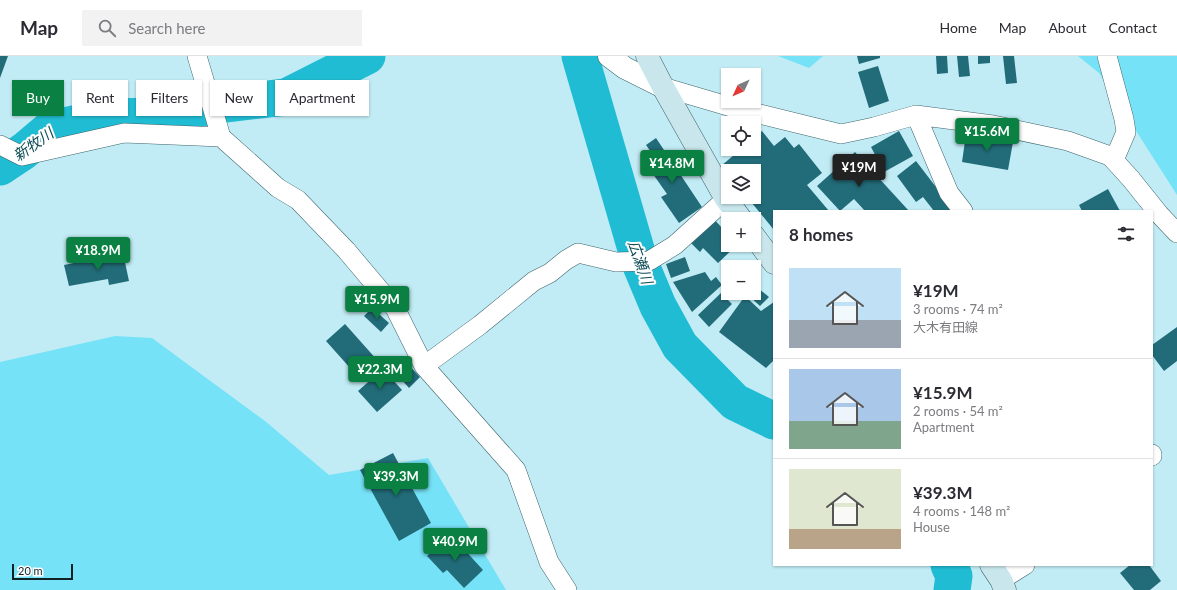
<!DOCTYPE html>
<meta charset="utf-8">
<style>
body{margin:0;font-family:Lato,"Noto Sans JP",sans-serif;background:#f2f2f3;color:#2b2b33;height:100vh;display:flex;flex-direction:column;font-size:15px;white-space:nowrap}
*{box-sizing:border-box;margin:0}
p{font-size:13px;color:#7c7c81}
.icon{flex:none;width:22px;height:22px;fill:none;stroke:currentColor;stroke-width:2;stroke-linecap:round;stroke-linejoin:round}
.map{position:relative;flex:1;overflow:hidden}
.panel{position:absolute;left:773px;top:154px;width:380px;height:356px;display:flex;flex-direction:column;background:#fff;border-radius:0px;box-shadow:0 1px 3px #0004}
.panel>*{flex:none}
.guide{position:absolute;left:12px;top:24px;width:380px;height:36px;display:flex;gap:8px}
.needle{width:26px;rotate:226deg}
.controls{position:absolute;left:721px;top:12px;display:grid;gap:8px}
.controls a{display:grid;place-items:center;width:40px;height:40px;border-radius:0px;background:#fff;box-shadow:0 1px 3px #0004;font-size:20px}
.scale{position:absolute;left:12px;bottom:10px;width:61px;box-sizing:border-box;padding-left:4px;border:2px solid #112225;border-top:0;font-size:11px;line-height:14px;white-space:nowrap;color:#112225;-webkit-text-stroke:3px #fff;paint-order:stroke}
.price{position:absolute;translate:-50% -34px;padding:0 9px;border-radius:4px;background:#0b8043;color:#fff;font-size:13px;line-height:26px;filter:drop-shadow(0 1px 2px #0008)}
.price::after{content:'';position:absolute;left:50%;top:24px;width:12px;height:9px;margin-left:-6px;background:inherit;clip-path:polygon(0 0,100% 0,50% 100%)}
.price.active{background:#222;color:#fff}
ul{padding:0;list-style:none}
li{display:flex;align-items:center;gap:12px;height:100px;padding:0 16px}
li+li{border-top:1px solid #e1e1e2}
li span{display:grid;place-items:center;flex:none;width:112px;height:80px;border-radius:0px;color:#555}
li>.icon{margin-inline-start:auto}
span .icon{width:48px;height:48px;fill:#fffc;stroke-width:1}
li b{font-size:17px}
h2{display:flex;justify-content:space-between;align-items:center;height:48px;padding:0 16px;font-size:17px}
.tag{padding:0 14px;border-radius:0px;background:#fff;box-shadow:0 1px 3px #0004;font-size:14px;line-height:36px}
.tag.active{background:#0b8043;color:#fff}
header{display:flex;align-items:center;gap:24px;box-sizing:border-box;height:56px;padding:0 20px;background:#fff;border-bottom:1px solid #e1e1e2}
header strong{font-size:19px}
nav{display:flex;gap:22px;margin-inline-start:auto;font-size:14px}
.search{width:280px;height:36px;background:#f2f2f3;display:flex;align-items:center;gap:10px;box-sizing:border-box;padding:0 14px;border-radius:0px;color:#7c7c81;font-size:15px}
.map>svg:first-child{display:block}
.green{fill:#76e2f7}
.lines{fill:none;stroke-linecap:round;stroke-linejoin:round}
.river{stroke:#20bcd3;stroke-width:37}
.building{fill:#226c79}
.minor-casing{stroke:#3e656c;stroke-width:20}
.tertiary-casing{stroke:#3e656c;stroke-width:23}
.secondary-casing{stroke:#3e656c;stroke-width:23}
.minor{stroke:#fff;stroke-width:19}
.tertiary{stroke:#fff;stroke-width:22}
.secondary{stroke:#c8e6eb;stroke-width:22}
.labels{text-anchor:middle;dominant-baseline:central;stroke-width:4;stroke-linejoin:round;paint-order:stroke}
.water-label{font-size:15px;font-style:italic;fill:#0f4c56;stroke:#fff}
</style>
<header>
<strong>Map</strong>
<div class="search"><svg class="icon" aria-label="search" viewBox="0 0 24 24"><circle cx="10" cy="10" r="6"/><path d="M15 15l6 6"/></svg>Search here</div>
<nav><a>Home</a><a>Map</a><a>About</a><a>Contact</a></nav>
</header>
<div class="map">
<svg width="1177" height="534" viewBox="0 0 1177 534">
<rect width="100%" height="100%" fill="#c2ecf5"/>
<path class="green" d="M778 0H823L809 12Z
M1078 0H1177V139L1099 17Z
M115 280 152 282 265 365 329 419 428 402 506 534H0V306Z"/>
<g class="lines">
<path class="river" d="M580 0 640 207 658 250 680 290 735 346 774 365
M0 111 24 95 50 73 105 61 159 60 217 49 286 41 367 0
M949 509 954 520 952 534"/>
</g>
<path class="building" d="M0 0H8L0 22Z
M857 0H880V2L859 8Z
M936 0H947L948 17 937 18Z
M957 0H968L970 20 959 21Z
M978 0H990V7L978 8Z
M1003 0H1014L1017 27 1006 28Z
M878 10 889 45 869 52 858 16Z
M762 75 774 90 785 81 794 92 799 88 822 117 807 129 829 155H774V174L747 141H754V115H728V119L721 110 741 93H754V82Z
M899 75 913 100 884 116 871 91Z
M966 78 1013 86 1008 114 962 106Z
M656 82 702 151 679 167 661 141 667 138 646 108 655 102 646 89Z
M855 96 909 155H865L854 143 840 155 817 130Z
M916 105 952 152 948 155H934L923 141 916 146 897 120Z
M1108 133 1120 155H1082L1079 149Z
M713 162 723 173 727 170 728 171V189H737L718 207 703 192 700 196 689 185Z
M123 197 129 225 109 229 108 223 69 230 64 209Z
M685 201 690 215 671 222 666 208Z
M705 216 711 225 716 221 722 229 692 256 673 226Z
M758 232 769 241 760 250 750 241Z
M721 237 732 248 709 271 698 259Z
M745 240 761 255 774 246V304L766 312 719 276Z
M372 252 389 267 381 276 364 260Z
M345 268 378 305 359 322 326 285Z
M1177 271V305L1164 315 1152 299V289Z
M404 304 420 321 409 332 393 314Z
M383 313 402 334 377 356 358 335Z
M393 397 431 467 399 485 360 414Z
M451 479 483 514 464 532 447 514 443 517 427 500Z
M1130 509H1149L1161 525 1150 534H1134L1120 517Z"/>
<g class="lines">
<g class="minor-casing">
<path id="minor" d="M197 0 221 81
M1107 0 1124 63 1126 76 1114 104
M663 31 731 51 841 78 874 71 916 59 993 69 1068 85 1110 100 1131 123 1159 158 1177 177
M916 59 949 137 963 155
M0 89 22 100 124 77 221 81 278 132 298 144 346 194 395 252 424 310 516 414 549 506 567 534
M424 310 480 269 534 225 550 217 566 204 578 197 616 206 649 205 675 189 726 143
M1152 398V400
M1001 524 1025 509"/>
</g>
<g class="tertiary-casing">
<path id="tertiary" d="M609 0 625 12 663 31"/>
</g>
<g class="secondary-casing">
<path id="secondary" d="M647 0 663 31 726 143 741 163
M754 180 774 207
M991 509 1001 524 1005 534"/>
</g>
<use href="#minor" class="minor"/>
<use href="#tertiary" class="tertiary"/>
<use href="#secondary" class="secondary"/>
</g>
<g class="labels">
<g class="water-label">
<text transform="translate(33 88) rotate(-35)">新牧川</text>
<text transform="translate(641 206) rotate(71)">広瀬川</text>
</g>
</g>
</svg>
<div class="controls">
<a><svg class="needle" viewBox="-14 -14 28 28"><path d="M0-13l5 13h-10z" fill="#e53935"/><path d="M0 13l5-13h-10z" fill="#7c7c81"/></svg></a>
<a><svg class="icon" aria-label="locate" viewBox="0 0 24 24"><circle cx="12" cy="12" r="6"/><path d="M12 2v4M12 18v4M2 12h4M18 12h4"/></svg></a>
<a><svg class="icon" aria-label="layers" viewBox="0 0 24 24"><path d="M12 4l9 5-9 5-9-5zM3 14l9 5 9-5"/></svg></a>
<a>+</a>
<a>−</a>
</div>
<div class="scale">20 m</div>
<b class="price" style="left:987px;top:96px">¥15.6M</b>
<b class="price" style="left:672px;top:128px">¥14.8M</b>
<b class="price active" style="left:859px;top:132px">¥19M</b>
<b class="price" style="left:98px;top:215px">¥18.9M</b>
<b class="price" style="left:377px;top:264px">¥15.9M</b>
<b class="price" style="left:380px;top:334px">¥22.3M</b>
<b class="price" style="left:396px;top:441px">¥39.3M</b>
<b class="price" style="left:455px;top:506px">¥40.9M</b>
<div class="guide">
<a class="tag active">Buy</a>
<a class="tag">Rent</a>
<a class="tag">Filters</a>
<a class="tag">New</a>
<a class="tag">Apartment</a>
</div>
<section class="panel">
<h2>8 homes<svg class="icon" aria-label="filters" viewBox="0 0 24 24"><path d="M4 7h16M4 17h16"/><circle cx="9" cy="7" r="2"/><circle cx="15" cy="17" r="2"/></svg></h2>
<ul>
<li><span style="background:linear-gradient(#bfe0f5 65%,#9aa5b1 0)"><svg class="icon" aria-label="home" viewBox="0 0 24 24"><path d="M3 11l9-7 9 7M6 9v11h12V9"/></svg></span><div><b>¥19M</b><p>3 rooms · 74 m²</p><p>大木有田線</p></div></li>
<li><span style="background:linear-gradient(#a9c7e8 65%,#7fa58c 0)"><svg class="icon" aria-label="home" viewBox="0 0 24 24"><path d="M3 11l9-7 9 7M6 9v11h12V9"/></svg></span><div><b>¥15.9M</b><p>2 rooms · 54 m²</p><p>Apartment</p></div></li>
<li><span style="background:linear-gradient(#dfe7d0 75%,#b9a48a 0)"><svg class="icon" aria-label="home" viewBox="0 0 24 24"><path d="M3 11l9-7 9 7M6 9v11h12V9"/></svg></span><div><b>¥39.3M</b><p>4 rooms · 148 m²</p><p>House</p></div></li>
</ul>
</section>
</div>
